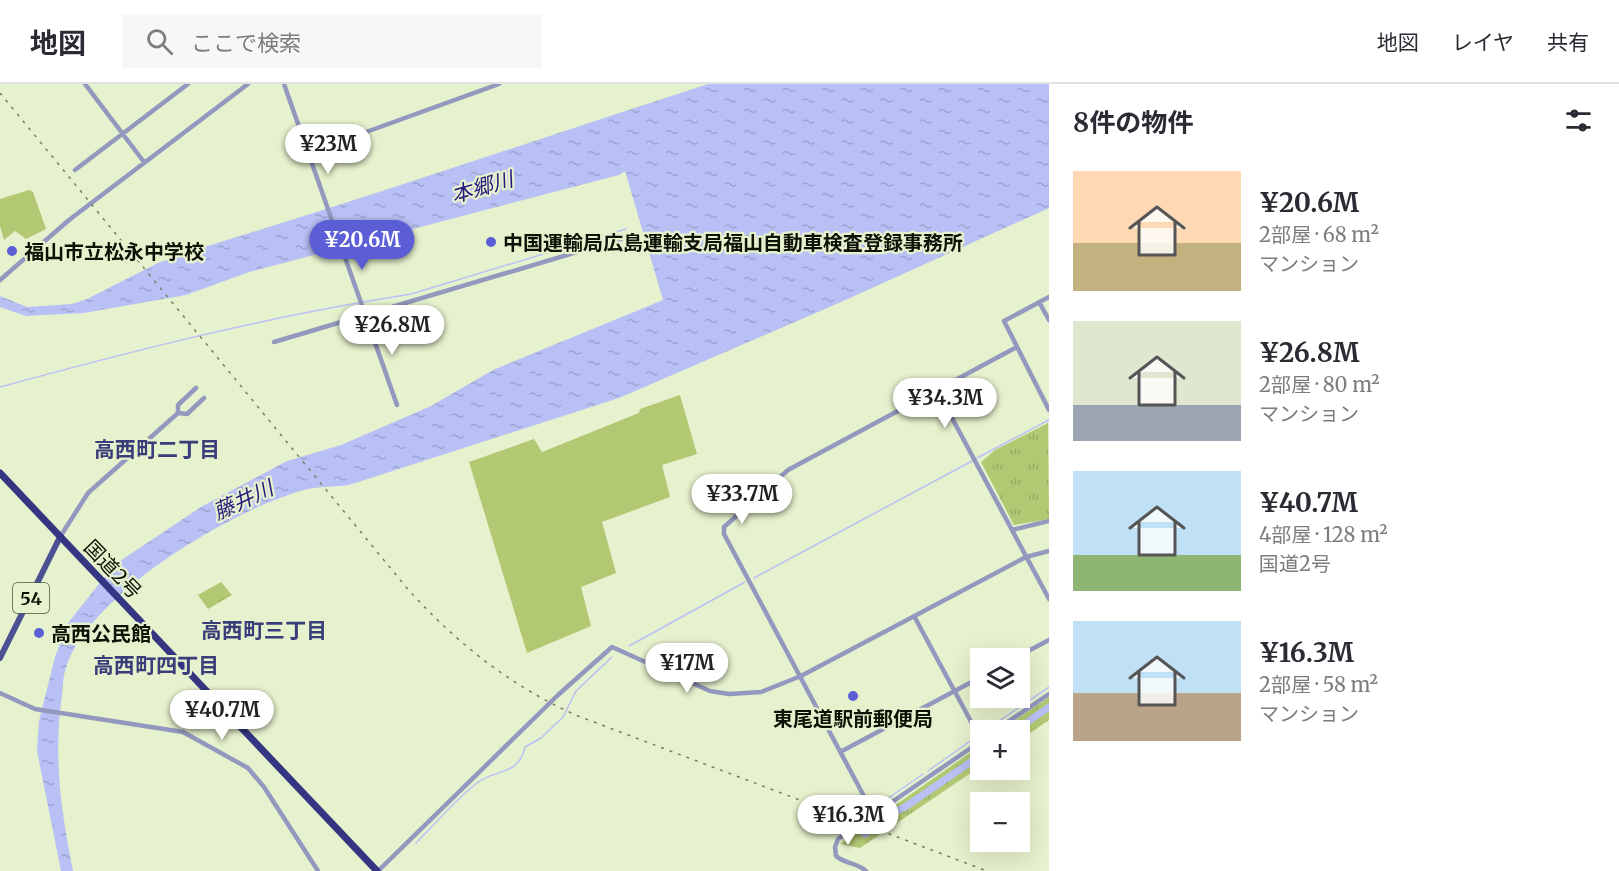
<!DOCTYPE html>
<html lang="ja">
<meta charset="utf-8">
<style>
body{margin:0;font-family:Merriweather,"Noto Sans JP",serif;background:#f7f7f7;color:#2b2b33;height:100vh;display:flex;flex-direction:column;font-size:22px;white-space:nowrap}
*{box-sizing:border-box;margin:0}
p{font-size:20px;color:#7c7c81}
.icon{flex:none;width:33px;height:33px;fill:none;stroke:currentColor;stroke-width:2;stroke-linecap:round;stroke-linejoin:round}
.map{position:relative;flex:1;overflow:hidden}
.side{display:flex;flex-direction:column;background:#fff;width:570px}
.side>*{flex:none}
.buttons{position:absolute;left:970px;top:564px;display:grid;gap:12px}
.buttons a{display:grid;place-items:center;width:60px;height:60px;border-radius:0px;background:#fff;box-shadow:0 6px 24px #0002;font-size:30px}
.price{position:absolute;translate:-50% -51px;padding:0 14px;border-radius:21px;background:#fff;color:#222;font-size:20px;line-height:39px;filter:drop-shadow(0 2px 3px #0008)}
.price::after{content:'';position:absolute;left:50%;top:36px;width:18px;height:14px;margin-left:-9px;background:inherit;clip-path:polygon(0 0,100% 0,50% 100%)}
.price.selected{background:#5c5ed6;color:#fff}
ul{padding:0;list-style:none}
li{display:flex;align-items:center;gap:18px;height:150px;padding:0 24px}
li span{display:grid;place-items:center;flex:none;width:168px;height:120px;border-radius:0px;color:#555}
li>.icon{margin-inline-start:auto}
span .icon{width:72px;height:72px;fill:#fffc;stroke-width:1}
li b{font-size:26px}
h2{display:flex;justify-content:space-between;align-items:center;height:72px;padding:0 24px;font-size:26px}
header{display:flex;align-items:center;gap:36px;box-sizing:border-box;height:84px;padding:0 30px;background:#fff;border-bottom:2px solid #e1e1e2}
header strong{font-size:28px}
nav{display:flex;gap:33px;margin-inline-start:auto;font-size:21px}
.search{width:420px;height:54px;background:#f7f7f7;display:flex;align-items:center;gap:15px;box-sizing:border-box;padding:0 21px;border-radius:0px;color:#7c7c81;font-size:22px}
main{display:flex;flex:1;min-height:0}
.map>svg:first-child{display:block}
.green{fill:#b2c873}
.park{fill:url(#park-tufts)}
.water{fill:url(#water-ripples)}
.lines{fill:none;stroke-linecap:round;stroke-linejoin:round}
.stream{stroke:#b8c0f5;stroke-width:1.5}
.river{stroke:#b8c0f5;stroke-width:7}
.minor{stroke:#9298be;stroke-width:4.5}
.major{stroke:#4b5193;stroke-width:6}
.highway{stroke:#353682;stroke-width:7}
.rail{stroke:#777e66;stroke-width:1.5;stroke-dasharray:3 6;stroke-linecap:butt}
.poi-dot{fill:#5c5ed6;stroke:#e6f1cd;stroke-width:2}
.labels{text-anchor:middle;dominant-baseline:central;stroke-width:4.5;stroke-linejoin:round;paint-order:stroke}
.shield{fill:#e6f1cd;stroke:#4f5441;stroke-width:1.5}
.shield-label{font-size:18px;font-weight:bold;fill:#0e1105}
.poi-label{font-size:20px;font-weight:bold;fill:#0e1105;stroke:#e6f1cd;text-anchor:start}
.street-label{font-size:20px;fill:#0e1105;stroke:#e6f1cd}
.water-label{font-size:21px;font-style:italic;fill:#25197b;stroke:#e6f1cd}
.neighbourhood-label{font-size:21px;font-weight:bold;fill:#393d79;stroke:#e6f1cd}
</style>
<header>
<strong>地図</strong>
<div class="search"><svg class="icon" aria-label="search" viewBox="0 0 24 24"><circle cx="10" cy="10" r="6"/><path d="M15 15l6 6"/></svg>ここで検索</div>
<nav><a>地図</a><a>レイヤ</a><a>共有</a></nav>
</header>
<main>
<div class="map">
<svg width="1049" height="787" viewBox="0 0 1049 787">
<defs>
<pattern id="park-tufts" width="24" height="20" patternUnits="userSpaceOnUse" patternTransform="scale(1.5)"><rect width="24" height="20" fill="#b2c873"/><path d="M3 7l-1-3M5 7V3M7 7l1-3M15 17l-1-3M17 17v-4M19 17l1-3" fill="none" stroke="#98ab62"/></pattern>
<pattern id="water-ripples" width="26" height="14" patternUnits="userSpaceOnUse" patternTransform="scale(1.5)"><rect width="26" height="14" fill="#b8c0f5"/><path d="M2 4q2-2 4 0t4 0M15 11q2-2 4 0t4 0" fill="none" stroke="#9da4d1"/></pattern>
</defs>
<rect width="100%" height="100%" fill="#e6f1cd"/>
<path class="green" d="M29 106 33 108 46 145 26 155 15 147 4 156 0 142V115Z
M680 311 697 370 662 381 670 413 602 438 616 489 581 503 591 542 527 569 469 378 534 355 542 368 639 329 640 325Z"/>
<path class="park" d="M1048 339 1049 435 1014 441 981 378 995 366Z
M221 498 232 511 208 525 198 511Z
M1049 613V636L1020 656V646H1001Z
M981 661V682L860 764 840 760Z"/>
<path class="water" d="M708 0H1049V124L841 218 619 314 349 401C334 403 318 402 304 406 233 425 88 511 66 584 63 592 63 602 62 611 53 672 61 727 73 787H61L37 667 39 637 55 573 68 539 114 481 201 423 287 377 341 361 431 322 493 286 663 216 625 87 619 91 249 188 186 211 84 229 26 232 0 223V212L27 223 72 220 87 215 158 179 198 165C369 113 538 55 708 0Z"/>
<g class="lines">
<path class="stream" d="M363 218 411 210 626 145
M0 303C118 271 237 240 358 219
M977 374 1049 336
M754 494 972 377
M629 562 745 498
M986 646 1049 603
M928 687 976 653
M874 724 923 690
M860 734 867 729
M416 759C436 739 455 716 477 699 496 684 518 693 525 663L541 654 563 633 576 607 612 573"/>
<path class="river" d="M1016 646 1049 623
M865 750 887 731 905 723 981 671"/>
<path class="minor" d="M85 0 144 78
M284 0 397 321
M308 69 499 0
M75 86 188 0
M0 196 69 136 248 0
M1049 213 1004 237 1049 326
M1039 218 1049 236
M274 258 621 155
M196 304 178 321V329L187 330 204 314
M937 306 1049 515
M1012 446 1049 437
M60 453 88 409 178 329
M914 532 981 656
M1015 574 1049 556
M0 609 35 625 183 648 248 684 264 703 318 787
M996 646 1049 610
M842 667 981 593
M874 731 724 450V443L788 386 1015 264
M378 787 558 611 612 563 710 607 729 610 761 608 801 592 1026 473 1049 467
M866 787C858 779 845 780 836 772L835 763 838 755 981 657"/>
<path class="major" d="M0 574 60 453"/>
<path class="highway" d="M0 389 377 787"/>
<path class="rail" d="M0 9 406 503C455 558 510 602 578 632L987 787"/>
</g>
<g class="poi-dot">
<circle cx="491" cy="158" r="6"/>
<circle cx="12" cy="167" r="6"/>
<circle cx="39" cy="549" r="6"/>
<circle cx="853" cy="612" r="6"/>
</g>
<g class="labels">
<rect class="shield" x="13" y="499" width="36" height="30" rx="4.5"/>
<g class="shield-label">
<text x="31" y="514">54</text>
</g>
<g class="poi-label">
<text x="503" y="158">中国運輸局広島運輸支局福山自動車検査登録事務所</text>
<text x="24" y="167">福山市立松永中学校</text>
<text x="51" y="549">高西公民館</text>
<text x="853" y="634" text-anchor="middle">東尾道駅前郵便局</text>
</g>
<g class="street-label">
<text transform="translate(113 485) rotate(46)">国道2号</text>
</g>
<g class="water-label">
<text transform="translate(482 103) rotate(-16)">本郷川</text>
<text transform="translate(243 416) rotate(-25)">藤井川</text>
</g>
<g class="neighbourhood-label">
<text x="157" y="365">高西町二丁目</text>
<text x="264" y="546">高西町三丁目</text>
<text x="156" y="581">高西町四丁目</text>
</g>
</g>
</svg>
<div class="buttons">
<a><svg class="icon" aria-label="layers" viewBox="0 0 24 24"><path d="M12 4l9 5-9 5-9-5zM3 14l9 5 9-5"/></svg></a>
<a>+</a>
<a>−</a>
</div>
<b class="price" style="left:328px;top:91px">¥23M</b>
<b class="price selected" style="left:362px;top:187px">¥20.6M</b>
<b class="price" style="left:392px;top:272px">¥26.8M</b>
<b class="price" style="left:945px;top:345px">¥34.3M</b>
<b class="price" style="left:742px;top:441px">¥33.7M</b>
<b class="price" style="left:687px;top:610px">¥17M</b>
<b class="price" style="left:222px;top:657px">¥40.7M</b>
<b class="price" style="left:848px;top:762px">¥16.3M</b>
</div>
<section class="side">
<h2>8件の物件<svg class="icon" aria-label="filters" viewBox="0 0 24 24"><path d="M4 7h16M4 17h16"/><circle cx="9" cy="7" r="2"/><circle cx="15" cy="17" r="2"/></svg></h2>
<ul>
<li><span style="background:linear-gradient(#ffd9b3 60%,#c2b280 0)"><svg class="icon" aria-label="home" viewBox="0 0 24 24"><path d="M3 11l9-7 9 7M6 9v11h12V9"/></svg></span><div><b>¥20.6M</b><p>2部屋 · 68 m²</p><p>マンション</p></div></li>
<li><span style="background:linear-gradient(#dfe7d0 70%,#9aa5b1 0)"><svg class="icon" aria-label="home" viewBox="0 0 24 24"><path d="M3 11l9-7 9 7M6 9v11h12V9"/></svg></span><div><b>¥26.8M</b><p>2部屋 · 80 m²</p><p>マンション</p></div></li>
<li><span style="background:linear-gradient(#bfe0f5 70%,#8fb573 0)"><svg class="icon" aria-label="home" viewBox="0 0 24 24"><path d="M3 11l9-7 9 7M6 9v11h12V9"/></svg></span><div><b>¥40.7M</b><p>4部屋 · 128 m²</p><p>国道2号</p></div></li>
<li><span style="background:linear-gradient(#bfe0f5 60%,#b9a48a 0)"><svg class="icon" aria-label="home" viewBox="0 0 24 24"><path d="M3 11l9-7 9 7M6 9v11h12V9"/></svg></span><div><b>¥16.3M</b><p>2部屋 · 58 m²</p><p>マンション</p></div></li>
</ul>
</section>
</main>
